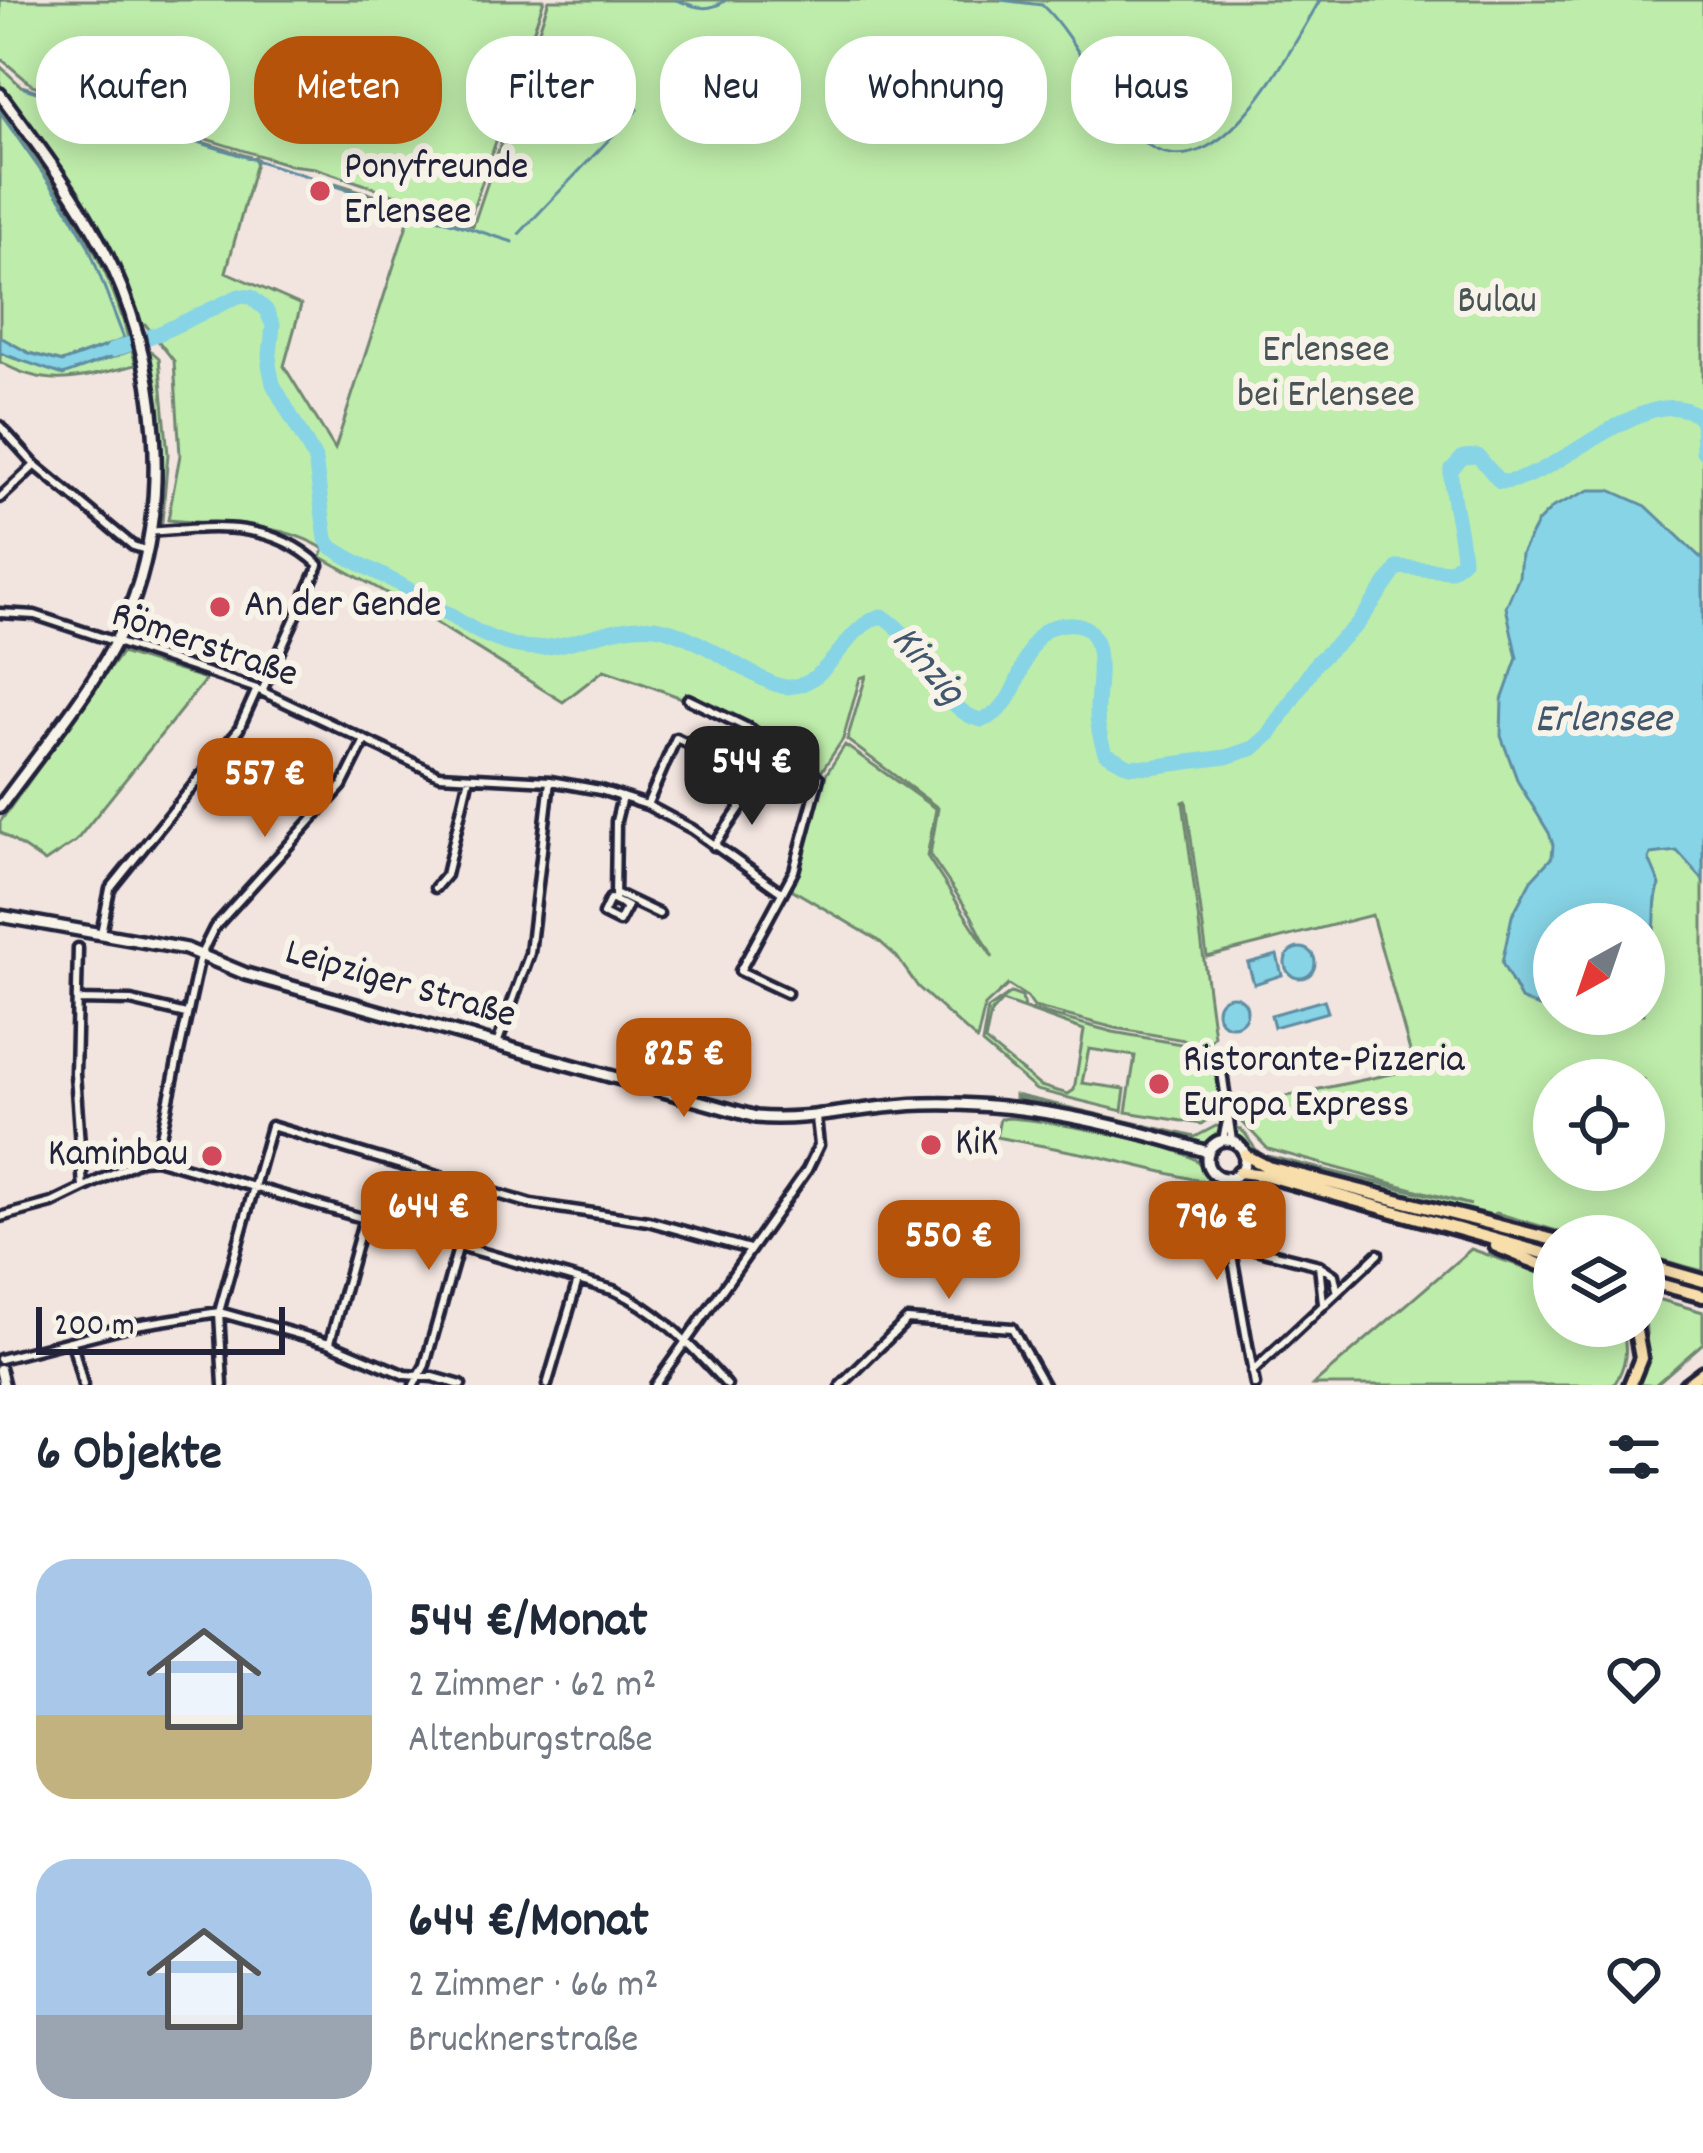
<!DOCTYPE html>
<html lang="de">
<meta charset="utf-8">
<style>
body{margin:0;font-family:Dekko,sans-serif;background:#f2f2f3;color:#1f2937;height:100vh;display:flex;flex-direction:column;font-size:45px;white-space:nowrap}
*{box-sizing:border-box;margin:0}
p{font-size:39px;color:#747a83}
.icon{flex:none;width:66px;height:66px;fill:none;stroke:currentColor;stroke-width:2;stroke-linecap:round;stroke-linejoin:round}
.map{position:relative;height:1385px;overflow:hidden}
.side{display:flex;flex-direction:column;background:#fff;flex:1}
.side>*{flex:none}
.hud{position:absolute;left:36px;top:36px;width:1632px;height:108px;display:flex;gap:24px}
.needle{width:78px;rotate:220deg}
.buttons{position:absolute;left:1533px;top:903px;display:grid;gap:24px}
.buttons a{display:grid;place-items:center;width:132px;height:132px;border-radius:50%;background:#fff;box-shadow:0 6px 30px #0003;font-size:60px}
.scale{position:absolute;left:36px;bottom:30px;width:249px;box-sizing:border-box;padding-left:12px;border:6px solid #22223b;border-top:0;font-size:33px;line-height:42px;white-space:nowrap;color:#22223b;-webkit-text-stroke:9px #f7f3e8;paint-order:stroke}
.price{position:absolute;translate:-50% -102px;padding:0 27px;border-radius:24px;background:#b45309;color:#fff;font-size:39px;line-height:78px;filter:drop-shadow(0 3px 6px #0008)}
.price::after{content:'';position:absolute;left:50%;top:72px;width:36px;height:27px;margin-left:-18px;background:inherit;clip-path:polygon(0 0,100% 0,50% 100%)}
.price.current{background:#222;color:#fff}
ul{padding:0;list-style:none}
li{display:flex;align-items:center;gap:36px;height:300px;padding:0 36px}
li span{display:grid;place-items:center;flex:none;width:336px;height:240px;border-radius:36px;color:#555}
li>.icon{margin-inline-start:auto}
span .icon{width:144px;height:144px;fill:#fffc;stroke-width:1}
li b{font-size:51px}
h2{display:flex;justify-content:space-between;align-items:center;height:144px;padding:0 36px;font-size:51px}
.chip{padding:0 42px;border-radius:48px;background:#fff;box-shadow:0 6px 30px #0003;font-size:42px;line-height:108px}
.chip.current{background:#b45309;color:#fff}
.map>svg:first-child{display:block}
.green{fill:#beecaa;stroke:#708772;stroke-width:3;fill-rule:evenodd}
.water{fill:#87d4e6;stroke:#5f8da2;stroke-width:3}
.lines{fill:none;stroke-linecap:round;stroke-linejoin:round}
.stream{stroke:#5f8da2;stroke-width:3}
.river{stroke:#87d4e6;stroke-width:15}
.minor-casing{stroke:#22223b;stroke-width:15}
.tertiary-casing{stroke:#22223b;stroke-width:16}
.secondary-casing{stroke:#22223b;stroke-width:18}
.trunk-casing{stroke:#22223b;stroke-width:20}
.minor{stroke:#f7f3e8;stroke-width:6}
.tertiary{stroke:#f7f3e8;stroke-width:8}
.secondary{stroke:#f7f3e8;stroke-width:9}
.trunk{stroke:#f8deab;stroke-width:10}
.poi-dot{fill:#d1495b;stroke:#f7f3e8;stroke-width:4.5}
.labels{text-anchor:middle;dominant-baseline:central;stroke-width:12;stroke-linejoin:round;paint-order:stroke}
.poi-label{font-size:39px;fill:#22223b;stroke:#f7f3e8;text-anchor:start}
.park-label{font-size:39px;fill:#495457;stroke:#f7f3e8}
.street-label{font-size:39px;fill:#22223b;stroke:#f7f3e8}
.water-label{font-size:42px;font-style:italic;fill:#40576e;stroke:#f7f3e8}
</style>
<div class="map">
<svg width="1703" height="1385" viewBox="0 0 1703 1385">
<rect width="100%" height="100%" fill="#f2e4df"/>
<filter id="ink" filterUnits="userSpaceOnUse"><feTurbulence type="fractalNoise" baseFrequency=".00833" numOctaves="2"/><feDisplacementMap in="SourceGraphic" scale="24" xChannelSelector="R" yChannelSelector="G"/><feConvolveMatrix kernelMatrix="1 2 1 2 8 2 1 2 1" color-interpolation-filters="sRGB"/></filter>
<g filter="url(#ink)">
<path class="green" d="M0 0H544L472 212 462 217 315 168 290 165 32 85 0 58Z
M549 0H1703V1271L1644 1255V1236H1574L1496 1213 1493 1215 1250 1157 1237 1139 1236 1127C1250 1132 1249 1148 1263 1155L1471 1205 1268 1149 1229 1108 1415 1069 1372 915 1207 957 1186 801 1183 802 1214 1036 1207 1044 1115 1028 1034 1007 1027 997 1008 985 985 1006 977 1040 918 987 897 957 879 941 793 890 791 882 799 869 823 779 845 745 936 809 927 856 993 958 971 915 930 855 938 808 847 740 866 676 860 678 843 739 819 775C752 720 684 698 604 670L563 702 399 600 321 557 324 549C280 521 218 525 168 520L180 455 174 361 145 324H138L97 228 59 167 0 86V66L21 86 257 159 226 272 301 305 284 366 335 449 411 212 335 183 473 226ZM1554 924H1644V1014H1554ZM1554 1080H1644V1170H1554Z
M0 109C51 179 107 252 128 338L62 362 29 353 0 337Z
M132 350 136 365C83 377 50 391 0 362V353C42 372 90 369 132 350Z
M150 350 159 358 168 454 162 522 155 527 159 452Z
M121 653 206 679 76 841 45 862 0 832V822Z
M1011 993 1022 997 1024 1008 1113 1032 1215 1050 1222 1110 1201 1124 1126 1112 1135 1056 1089 1049 1082 1083 1125 1089 1122 1111 1036 1090 982 1044 988 1009ZM1002 1001 1084 1030 1074 1090 1068 1094 1040 1086 985 1041 991 1013Z
M1015 1095 1195 1137 1216 1126 1222 1127V1132L1204 1143 1015 1098Z
M1010 1118C1046 1121 1170 1141 1197 1161 1203 1166 1209 1177 1213 1184L1096 1156 996 1137 1000 1119Z
M1471 1249 1554 1278V1326H1621C1629 1349 1626 1365 1614 1385H1313Z
M1644 1295 1703 1312V1343L1655 1385H1637C1653 1356 1644 1326 1644 1295Z"/>
<path class="water" d="M0 337 29 353 62 362 128 338 132 350 63 375 0 353Z
M1590 490H1610L1646 506 1703 560V880L1677 851 1651 854 1649 859 1660 885C1651 904 1659 926 1650 943L1644 945V924H1554V1005L1539 1007 1521 999 1502 963 1512 916 1531 880 1552 857 1553 845 1549 833 1518 782 1501 736 1502 700 1517 658 1506 607 1519 577 1521 554 1537 523 1553 507Z
M1285 963a15 15 0 1 1 30 0a15 15 0 1 1-30 0Z
M1277 955 1282 975 1254 984 1248 963Z
M1217 1011a15 15 0 1 1 30 0a15 15 0 1 1-30 0Z
M1324 1000 1328 1012 1274 1027 1271 1015Z"/>
<g class="lines">
<path class="stream" d="M676 0C695 7 708 13 726 0
M1001 0 1042 5C1072 34 1092 79 1116 112 1199 232 1280 68 1320 0
M24 88 310 177
M0 113 65 205 88 245 125 341
M317 180 513 242
M519 234 638 109"/>
<path class="river" d="M113 350 160 333 239 296 251 297 266 310 273 325 269 365 273 384 315 459 326 539 330 546C353 562 379 573 403 586 444 608 486 648 536 648 575 647 614 623 654 627 695 631 763 688 788 687 832 685 843 626 882 616 925 641 939 713 982 720 1026 706 1018 635 1055 626 1112 611 1098 676 1097 707 1096 723 1100 738 1105 753L1129 766 1150 767 1226 757 1254 748 1270 734 1316 663 1358 624 1398 567 1450 571 1463 561C1462 530 1450 500 1451 470L1463 457 1478 456 1500 482C1554 485 1654 370 1702 420L1703 451"/>
<g class="minor-casing">
<path id="minor" d="M0 426 35 465 133 546 146 550
M0 498 35 465
M149 532C212 527 270 519 319 565L262 691
M0 613 35 615 257 689 439 775 550 781 600 790 647 805 692 829 781 892
M688 699 752 730 819 778 794 871 740 971 787 993
M647 805 676 738 691 745
M714 846 755 786
M435 888 446 875 469 777
M615 893 659 914
M615 901 627 907 619 922 603 914 610 899 615 901 616 821 622 797
M101 933 110 889 239 729 257 689
M78 948 75 1074 83 1188
M77 1000 131 1001 186 1014
M497 1044 530 953 550 781
M1222 1072 1232 1141
M1223 1140 1227 1121
M156 1159 200 956 214 928 342 786 365 740
M1225 1178 1226 1221 1255 1385
M0 1217 52 1203 141 1160 156 1159 613 1290C660 1310 693 1348 727 1385
M1231 1243 1319 1265 1323 1303
M1319 1265 1334 1275 1337 1289
M72 1342 83 1385
M330 1342 364 1218
M0 1359 129 1326 219 1312 329 1343 405 1375 433 1377 461 1385
M1252 1372 1378 1254
M223 1385 219 1312 271 1126 531 1204 648 1221 749 1249
M414 1385 425 1365 475 1188
M547 1385 578 1280
M655 1385 807 1170 819 1145 816 1118
M841 1385 907 1320 1012 1328 1044 1385"/>
</g>
<g class="tertiary-casing">
<path id="tertiary" d="M0 1369 4 1385"/>
</g>
<g class="secondary-casing">
<path id="secondary" d="M0 94C36 143 74 192 102 246 161 358 175 508 123 626 95 688 40 751 0 807
M0 916 186 949 246 974 756 1117C811 1122 869 1105 924 1104 1021 1101 1116 1124 1208 1152
M1207 1159a19 19 0 1 1 38 0a19 19 0 1 1-38 0Z"/>
</g>
<g class="trunk-casing">
<path id="trunk" d="M1245 1155 1268 1167 1554 1240
M1239 1172 1265 1175 1554 1256
M1496 1246 1554 1270
M1644 1264 1703 1281
M1644 1280 1703 1296
M1630 1385 1641 1358 1635 1326
M1686 1385 1703 1372"/>
</g>
<use href="#minor" class="minor"/>
<use href="#tertiary" class="tertiary"/>
<use href="#secondary" class="secondary"/>
<use href="#trunk" class="trunk"/>
</g>
</g>
<g class="poi-dot">
<circle cx="320" cy="191" r="12"/>
<circle cx="220" cy="607" r="12"/>
<circle cx="1159" cy="1084" r="12"/>
<circle cx="931" cy="1145" r="12"/>
<circle cx="212" cy="1156" r="12"/>
</g>
<g class="labels">
<g class="poi-label">
<text x="344" y="169">Ponyfreunde<tspan x="344" dy="45">Erlensee</tspan></text>
<text x="244" y="607">An der Gende</text>
<text x="1183" y="1062">Ristorante-Pizzeria<tspan x="1183" dy="45">Europa Express</tspan></text>
<text x="955" y="1145">KiK</text>
<text x="188" y="1156" text-anchor="end">Kaminbau</text>
</g>
<g class="park-label">
<text x="1497" y="303">Bulau</text>
<text x="1326" y="352">Erlensee<tspan x="1326" dy="45">bei Erlensee</tspan></text>
</g>
<g class="street-label">
<text transform="translate(204 647) rotate(19)">Römerstraße</text>
<text transform="translate(400 986) rotate(16)">Leipziger Straße</text>
</g>
<g class="water-label">
<text transform="translate(926 667) rotate(49)">Kinzig</text>
<text x="1603" y="722">Erlensee</text>
</g>
</g>
</svg>
<div class="buttons">
<a><svg class="needle" viewBox="-14 -14 28 28"><path d="M0-13l5 13h-10z" fill="#e53935"/><path d="M0 13l5-13h-10z" fill="#747a83"/></svg></a>
<a><svg class="icon" aria-label="locate" viewBox="0 0 24 24"><circle cx="12" cy="12" r="6"/><path d="M12 2v4M12 18v4M2 12h4M18 12h4"/></svg></a>
<a><svg class="icon" aria-label="layers" viewBox="0 0 24 24"><path d="M12 4l9 5-9 5-9-5zM3 14l9 5 9-5"/></svg></a>
</div>
<div class="scale">200 m</div>
<b class="price current" style="left:752px;top:828px">544 €</b>
<b class="price" style="left:265px;top:840px">557 €</b>
<b class="price" style="left:684px;top:1120px">825 €</b>
<b class="price" style="left:429px;top:1273px">644 €</b>
<b class="price" style="left:1217px;top:1283px">796 €</b>
<b class="price" style="left:949px;top:1302px">550 €</b>
<div class="hud">
<a class="chip">Kaufen</a>
<a class="chip current">Mieten</a>
<a class="chip">Filter</a>
<a class="chip">Neu</a>
<a class="chip">Wohnung</a>
<a class="chip">Haus</a>
</div>
</div>
<section class="side">
<h2>6 Objekte<svg class="icon" aria-label="filters" viewBox="0 0 24 24"><path d="M4 7h16M4 17h16"/><circle cx="9" cy="7" r="2"/><circle cx="15" cy="17" r="2"/></svg></h2>
<ul>
<li><span style="background:linear-gradient(#a9c7e8 65%,#c2b280 0)"><svg class="icon" aria-label="home" viewBox="0 0 24 24"><path d="M3 11l9-7 9 7M6 9v11h12V9"/></svg></span><div><b>544 €/Monat</b><p>2 Zimmer · 62 m²</p><p>Altenburgstraße</p></div><svg class="icon" aria-label="heart" viewBox="0 0 24 24"><path d="M12 20l-8-8c-3-5 5-10 8-4 3-6 11-1 8 4z"/></svg></li>
<li><span style="background:linear-gradient(#a9c7e8 65%,#9aa5b1 0)"><svg class="icon" aria-label="home" viewBox="0 0 24 24"><path d="M3 11l9-7 9 7M6 9v11h12V9"/></svg></span><div><b>644 €/Monat</b><p>2 Zimmer · 66 m²</p><p>Brucknerstraße</p></div><svg class="icon" aria-label="heart" viewBox="0 0 24 24"><path d="M12 20l-8-8c-3-5 5-10 8-4 3-6 11-1 8 4z"/></svg></li>
</ul>
</section>
